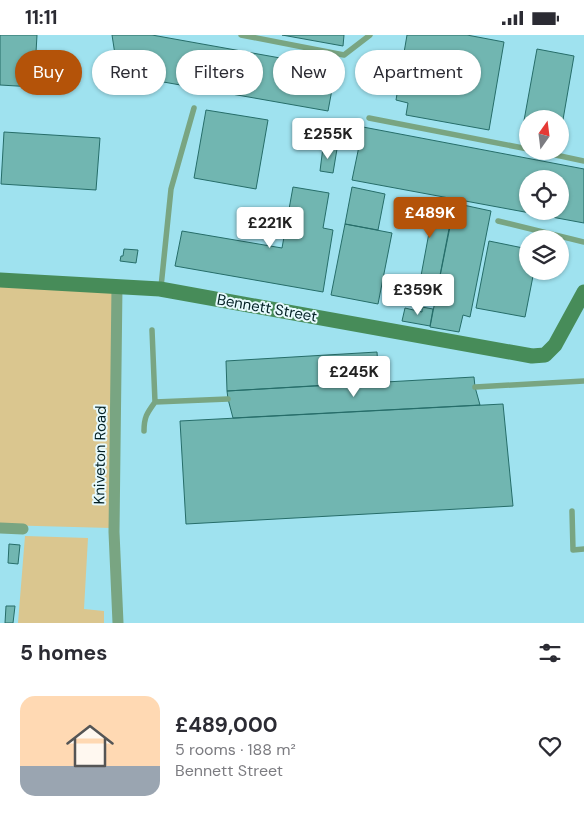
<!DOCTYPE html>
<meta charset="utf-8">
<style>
body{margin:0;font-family:"DM Sans",sans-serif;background:#f2f2f3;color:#2b2b33;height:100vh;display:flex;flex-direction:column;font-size:19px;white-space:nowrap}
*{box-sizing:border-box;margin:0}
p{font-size:16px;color:#7c7c81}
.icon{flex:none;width:28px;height:28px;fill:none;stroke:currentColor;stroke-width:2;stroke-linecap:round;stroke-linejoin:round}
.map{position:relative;height:588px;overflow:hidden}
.panel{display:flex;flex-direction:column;background:#fff;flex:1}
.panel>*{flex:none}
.guide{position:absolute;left:15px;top:15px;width:555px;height:45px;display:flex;gap:10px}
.needle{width:32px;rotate:14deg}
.fabs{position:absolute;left:519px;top:75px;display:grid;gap:10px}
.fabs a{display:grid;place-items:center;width:50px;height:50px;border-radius:50%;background:#fff;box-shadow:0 1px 4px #0004;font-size:25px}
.price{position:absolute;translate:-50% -42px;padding:0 11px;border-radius:5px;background:#fff;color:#222;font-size:16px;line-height:32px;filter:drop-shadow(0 1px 2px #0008)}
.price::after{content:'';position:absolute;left:50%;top:30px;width:15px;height:11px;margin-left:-8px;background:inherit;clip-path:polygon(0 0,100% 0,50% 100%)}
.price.selected{background:#b45309;color:#fff}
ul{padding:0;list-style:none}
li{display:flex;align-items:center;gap:15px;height:125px;padding:0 20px}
li span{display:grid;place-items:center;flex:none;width:140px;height:100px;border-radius:15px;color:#555}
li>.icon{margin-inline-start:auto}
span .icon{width:60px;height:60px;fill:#fffc;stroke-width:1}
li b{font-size:21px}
h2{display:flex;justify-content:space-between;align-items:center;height:60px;padding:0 20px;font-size:21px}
.chip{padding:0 18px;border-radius:22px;background:#fff;box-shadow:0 1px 4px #0004;font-size:18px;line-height:45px}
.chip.selected{background:#b45309;color:#fff}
.status{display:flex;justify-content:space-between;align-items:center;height:35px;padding:0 25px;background:#fff;direction:ltr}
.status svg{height:14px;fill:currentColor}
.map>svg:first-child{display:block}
.green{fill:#dac68f}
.building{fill:#71b6b1;stroke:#266d69;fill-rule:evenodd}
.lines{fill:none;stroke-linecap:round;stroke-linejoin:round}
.lane{stroke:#79a582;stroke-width:5.5}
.street{stroke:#79a582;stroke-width:11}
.secondary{stroke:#478c59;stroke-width:15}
.labels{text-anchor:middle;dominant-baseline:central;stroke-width:4;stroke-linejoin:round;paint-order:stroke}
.street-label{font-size:15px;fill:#032024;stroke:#e7fafe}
</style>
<div class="status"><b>11:11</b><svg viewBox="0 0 49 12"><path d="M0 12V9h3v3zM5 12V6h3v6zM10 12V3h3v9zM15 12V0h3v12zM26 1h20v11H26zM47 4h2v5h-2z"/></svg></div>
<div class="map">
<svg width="584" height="588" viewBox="0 0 584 588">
<rect width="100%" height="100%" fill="#9fe2ef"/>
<path class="green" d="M0 247 113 254 111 493 0 490Z
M25 501 88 503 84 574 104 576V588H18Z"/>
<path class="building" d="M0 0H37L34 52 0 50Z
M112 0H152L336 33 328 76 118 39Z
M282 0H344L343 11Z
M407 0H467L504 7 489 95 406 80 408 68 396 65Z
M537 14 574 21 560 102V84H528V103L521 102Z
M206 75 268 85 256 154 194 143Z
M363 92 584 134V188L352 145ZM528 144H560V176H528Z
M4 97 100 103 96 155 1 149Z
M323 112 337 114 333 138 320 136Z
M293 152 329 158 323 193 333 195 323 257 175 231 182 196 282 213Z
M352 152 385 159 378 195 345 189Z
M401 163 454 172 436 261 418 257 431 187 397 181Z
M454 168 491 176 470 282 463 280 459 297 430 292Z
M345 189 392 198 378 269 331 260Z
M489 206 528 214V236H534L525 282 476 273Z
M124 214 138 215 136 228 120 226 121 221H123Z
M422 272 433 274 430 291 402 286 405 273 422 277Z
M377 317 379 347 227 356 226 326Z
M474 342 475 352 480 370 233 383 228 364 227 356Z
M503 369 513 471 186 489 180 386Z
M9 509 20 510 18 529 8 528Z
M6 571H15L13 588H5Z"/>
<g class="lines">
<path class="lane" d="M241 0 344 20 370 0
M369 83 528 114
M537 116 584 126
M498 186 584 207
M161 252 171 154 194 73
M152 295 155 367 228 364
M475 352 584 346
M144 396C144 382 147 378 155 367
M572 476 573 515 584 514"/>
<path class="street" d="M117 251 114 497 118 588
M0 493 23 494"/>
<path class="secondary" d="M0 245 160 254 532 321 545 320 555 310 584 257"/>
</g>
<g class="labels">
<g class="street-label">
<text transform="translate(267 273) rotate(10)">Bennett Street</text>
<text transform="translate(100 420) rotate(-89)">Kniveton Road</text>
</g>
</g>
</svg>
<div class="fabs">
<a><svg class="needle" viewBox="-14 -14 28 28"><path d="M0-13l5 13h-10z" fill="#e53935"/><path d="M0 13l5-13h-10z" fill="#7c7c81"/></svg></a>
<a><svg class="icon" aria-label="locate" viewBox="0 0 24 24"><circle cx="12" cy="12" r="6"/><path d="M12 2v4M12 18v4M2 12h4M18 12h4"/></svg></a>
<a><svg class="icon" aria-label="layers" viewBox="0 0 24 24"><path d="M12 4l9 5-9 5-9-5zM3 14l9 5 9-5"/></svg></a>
</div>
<b class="price" style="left:328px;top:125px">£255K</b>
<b class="price selected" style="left:430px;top:204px">£489K</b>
<b class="price" style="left:270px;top:214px">£221K</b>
<b class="price" style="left:418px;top:281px">£359K</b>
<b class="price" style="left:354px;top:363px">£245K</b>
<div class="guide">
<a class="chip selected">Buy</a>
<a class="chip">Rent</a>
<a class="chip">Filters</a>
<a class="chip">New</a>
<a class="chip">Apartment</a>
</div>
</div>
<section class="panel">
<h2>5 homes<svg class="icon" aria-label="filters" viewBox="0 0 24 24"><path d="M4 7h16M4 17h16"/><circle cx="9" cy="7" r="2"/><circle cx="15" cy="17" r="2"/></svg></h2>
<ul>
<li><span style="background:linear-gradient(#ffd9b3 70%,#9aa5b1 0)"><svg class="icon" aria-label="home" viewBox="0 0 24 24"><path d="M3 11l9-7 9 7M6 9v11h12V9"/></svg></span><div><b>£489,000</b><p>5 rooms · 188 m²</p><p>Bennett Street</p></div><svg class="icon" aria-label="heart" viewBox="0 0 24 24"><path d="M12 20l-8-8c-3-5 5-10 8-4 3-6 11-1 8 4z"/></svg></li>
</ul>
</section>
